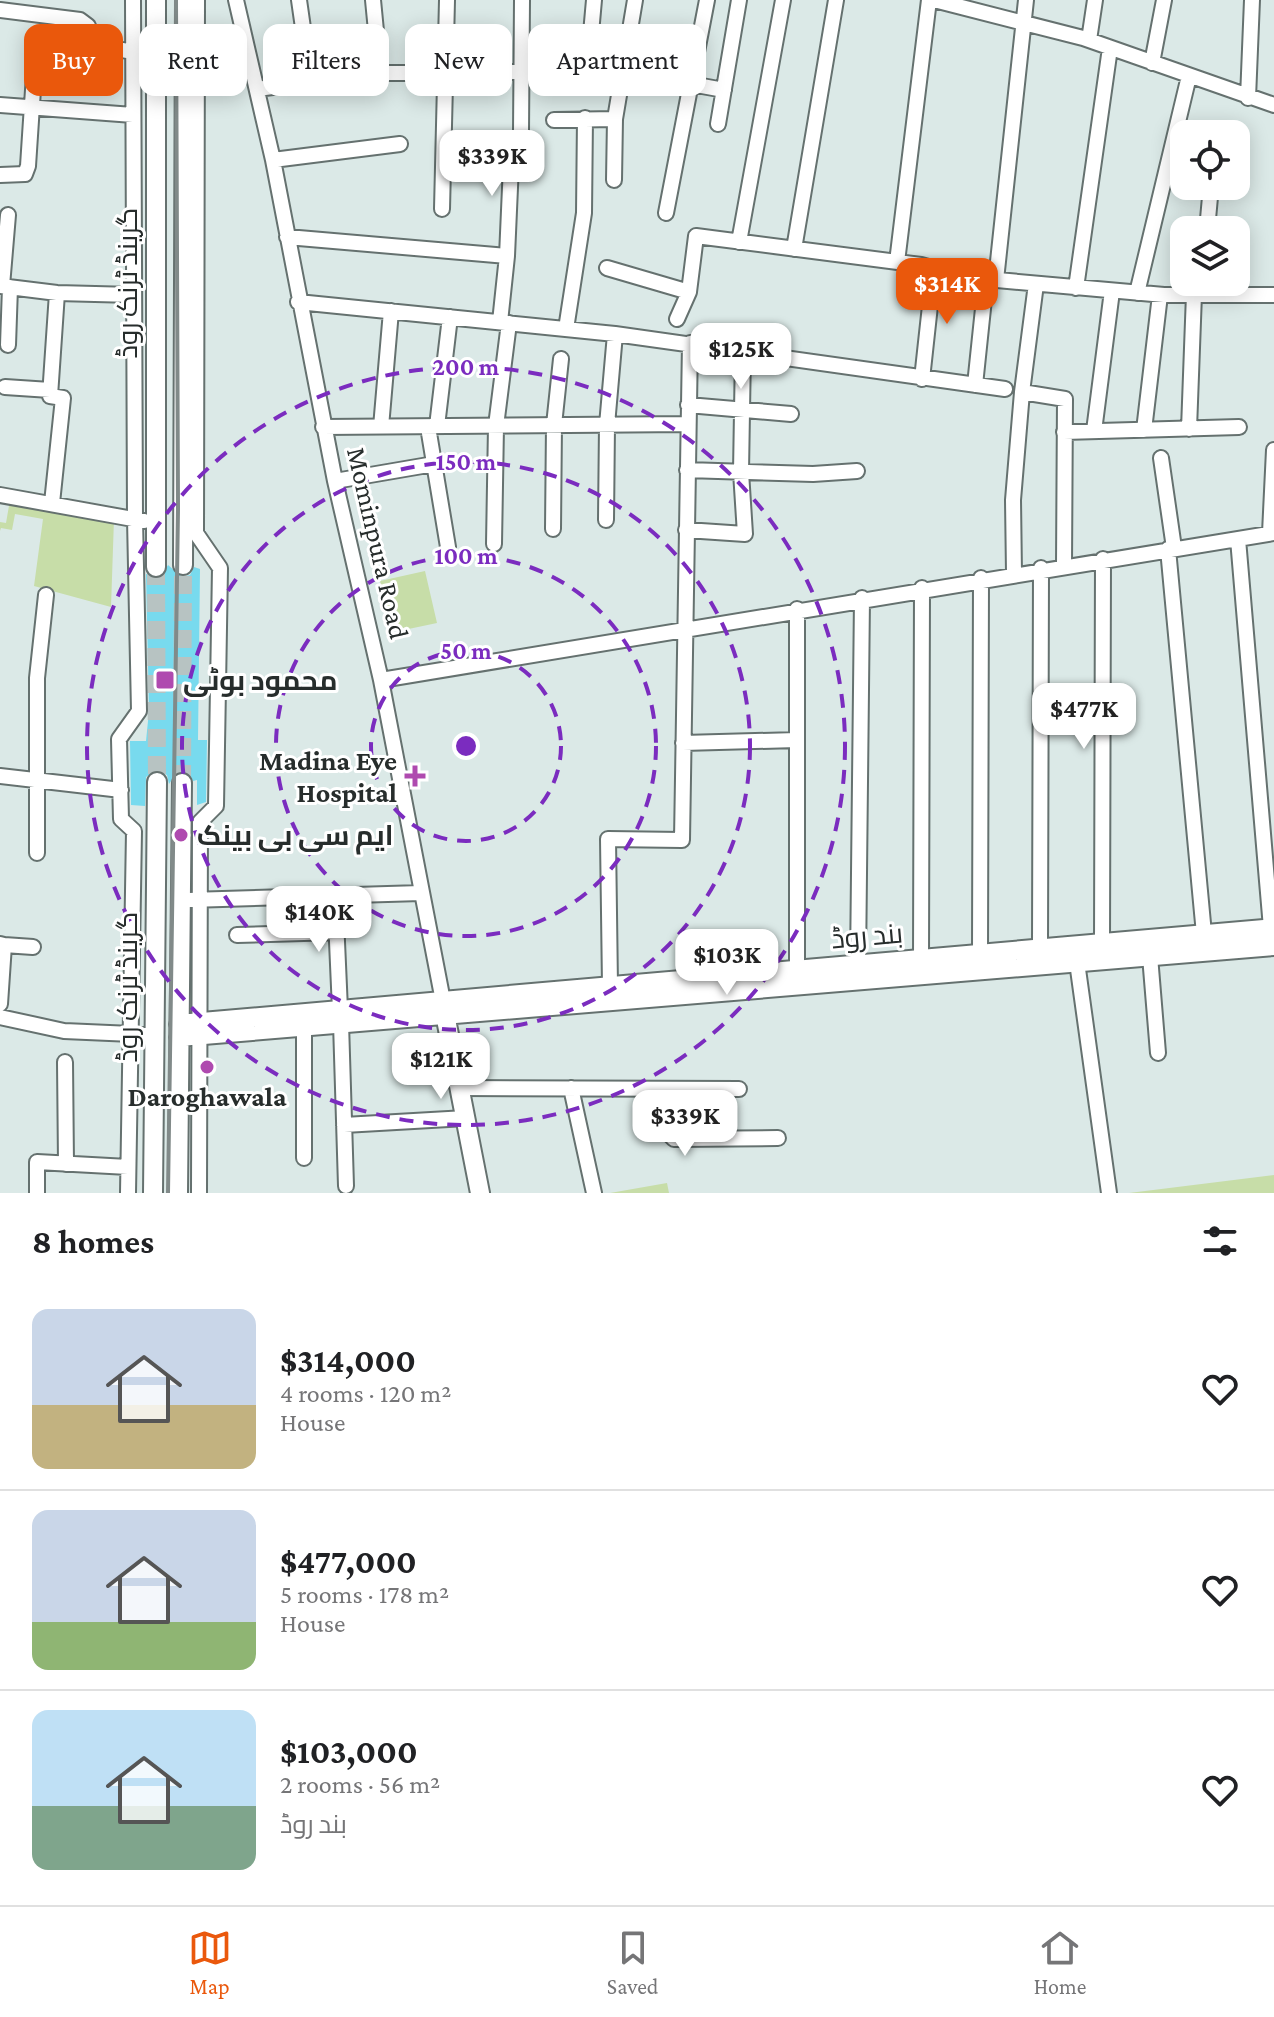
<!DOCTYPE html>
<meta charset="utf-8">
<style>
body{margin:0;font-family:"Crimson Pro",Cairo,serif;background:#f6f6f6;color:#202124;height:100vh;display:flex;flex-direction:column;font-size:30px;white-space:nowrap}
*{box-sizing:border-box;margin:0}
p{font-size:26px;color:#757577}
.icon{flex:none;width:44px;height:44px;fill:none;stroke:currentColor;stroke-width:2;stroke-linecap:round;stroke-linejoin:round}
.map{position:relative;height:1193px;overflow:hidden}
.drawer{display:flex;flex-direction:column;background:#fff;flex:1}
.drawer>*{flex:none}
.top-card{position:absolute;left:24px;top:24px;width:800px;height:72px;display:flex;gap:16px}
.fabs{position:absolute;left:1170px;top:120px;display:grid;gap:16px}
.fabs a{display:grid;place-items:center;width:80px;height:80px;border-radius:16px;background:#fff;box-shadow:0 4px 20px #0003;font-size:40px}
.price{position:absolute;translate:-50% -68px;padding:0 18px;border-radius:16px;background:#fff;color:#222;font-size:26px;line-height:52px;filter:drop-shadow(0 2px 4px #0008)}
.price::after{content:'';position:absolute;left:50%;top:48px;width:24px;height:18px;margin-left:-12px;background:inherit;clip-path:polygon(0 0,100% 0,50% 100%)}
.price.active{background:#ea580c;color:#fff}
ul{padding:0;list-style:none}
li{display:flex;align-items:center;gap:24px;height:200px;padding:0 32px}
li+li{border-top:2px solid #e0e0e0}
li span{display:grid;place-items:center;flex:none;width:224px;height:160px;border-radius:16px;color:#555}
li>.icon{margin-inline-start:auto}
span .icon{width:96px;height:96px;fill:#fffc;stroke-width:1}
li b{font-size:34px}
h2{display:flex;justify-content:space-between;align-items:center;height:96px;padding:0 32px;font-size:34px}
.pill{padding:0 28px;border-radius:16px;background:#fff;box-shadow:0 4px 20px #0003;font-size:28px;line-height:72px}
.pill.active{background:#ea580c;color:#fff}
.menu{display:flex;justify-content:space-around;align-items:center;height:112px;border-top:2px solid #e0e0e0;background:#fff;font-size:22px;color:#757577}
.menu a{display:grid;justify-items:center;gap:4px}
.menu .active{color:#ea580c}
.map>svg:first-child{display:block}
.green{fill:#c7dda8}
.building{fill:#78daee}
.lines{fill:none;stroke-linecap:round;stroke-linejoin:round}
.major-tunnel{stroke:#b7c3c2;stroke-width:18;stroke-dasharray:18 9;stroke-linecap:butt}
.minor-casing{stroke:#65716f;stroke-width:18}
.major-casing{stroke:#65716f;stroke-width:22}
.minor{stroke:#fff;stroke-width:14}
.major{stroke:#fff;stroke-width:18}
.rail{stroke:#818a89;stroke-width:4}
.ring{fill:none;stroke:#7b2cbf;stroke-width:4;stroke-dasharray:14 10}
.poi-dot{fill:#af4aaf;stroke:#fff;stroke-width:3}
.labels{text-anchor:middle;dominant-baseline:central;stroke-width:6;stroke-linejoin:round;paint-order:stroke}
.street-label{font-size:28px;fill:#272d2c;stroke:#fff}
.poi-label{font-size:28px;font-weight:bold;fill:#272d2c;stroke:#fff;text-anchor:start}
.centre{fill:#7b2cbf;stroke:#fff;stroke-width:4}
.ring-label{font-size:24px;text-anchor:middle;font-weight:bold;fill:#7b2cbf;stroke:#fff;stroke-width:6;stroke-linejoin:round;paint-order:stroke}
</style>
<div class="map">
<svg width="1274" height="1193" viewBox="0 0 1274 1193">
<rect width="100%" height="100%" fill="#dbe9e7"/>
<path class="green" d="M10 500 114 519 111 607 34 586 43 519 15 514 12 530 1 528 0 531V522L6 523Z
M425 571 437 623 399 631 398 627 390 629 380 581Z
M1274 1175V1193H1129Z
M667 1183 669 1193H610Z"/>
<path class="building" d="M168 565 182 577 190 575 194 567 200 569 198 740H207L206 802 197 805V780L193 781 189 773 177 772 169 784 167 775 156 770 146 777 145 806 131 805 130 741H146L149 711 146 574 161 578Z"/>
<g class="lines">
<path class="major-tunnel" d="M156 567 157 782
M182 783 183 565"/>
<g class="minor-casing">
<path id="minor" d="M197 0 196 533 220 568 216 806 200 822 199 1193
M236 0 273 160 335 481 381 680 443 1001
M299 0 311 84
M373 0 376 31
M934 0 1083 38 1274 105
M0 10 80 20 88 26 95 45 133 52
M1089 40 1095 0
M1152 63 1164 0
M588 67 594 0
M691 84 724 90
M257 89 382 73 522 72
M1248 98 1252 0
M0 105 133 115
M554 120 615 119
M718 124 739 0
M521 132 522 0
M273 160 400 144
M0 175 25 174 28 166 36 44
M614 180 615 119 635 0
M442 209 447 0
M666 213 707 0
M1207 230 1211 186
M287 237 507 256 500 322
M739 242 783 0
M794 249 836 0
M507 256 512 142
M897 262 929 0
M607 268 689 292
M996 280 1026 0
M0 286 57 293 133 295
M2 286 8 215
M1076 288 1110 48
M1137 293 1189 76
M298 302 615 334 1005 389
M677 319 689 292 696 236 921 265 964 277 1164 295H1274
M566 329 584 213 585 118
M8 345 10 287
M922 379 934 269
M975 385 986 280
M5 387 50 390
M1022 392 1036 284
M688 405 791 414
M437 426 450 317
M323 427 688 424
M381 427 391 311
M428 427 448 547
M1189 429 1194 294
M1144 430 1160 295
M1094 431 1112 291
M1064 432 1239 427
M1161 458 1174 548
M687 470 813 474 857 471
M335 481 434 464
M0 495 144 521
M52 503 63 398 50 396 57 293
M606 520 607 425 615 334
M553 529 554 425 561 359
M686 530 745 534 741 472 743 351
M1270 533 1274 450
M1238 539 1271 928
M494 544 496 426 509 323
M1168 549 1204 934
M1014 573 1013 500 1022 392 1065 399 1064 565
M381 680 1274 533
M683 743 797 740
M0 776 121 790
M37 853V678L46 595
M335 896 340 1010
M189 900 421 893
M237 935 337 932
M1102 943 1103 559
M0 944 4 945 0 1004
M4 945 33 947
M1040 949 1041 568
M980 954 981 578
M1150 956 1158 1053
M921 959 922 588
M1077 962 1109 1193
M858 965 862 598
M797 970V609
M610 986 608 839 682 840 690 343
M0 1017 64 1031 155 1035
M341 1023 346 1186
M304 1026V1158
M65 1062 66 1164
M460 1088 739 1089
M571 1088 594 1193
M667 1089 669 1134 674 1139 778 1138
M344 1125 466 1118
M37 1193V1162L128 1167
M128 1193 134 831 121 819 119 739 139 711 135 519 133 0"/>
</g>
<g class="major-casing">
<path id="major" d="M156 0V567
M183 565 185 0
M443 1004 480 1193
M179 1024 1274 928
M179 1037 1274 946
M153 1193 157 782
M178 1193 182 783"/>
</g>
<use href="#minor" class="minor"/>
<use href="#major" class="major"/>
<path class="rail" d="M168 1193 178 509 176 0"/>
</g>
<g class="ring">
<circle cx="466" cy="746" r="95"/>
<circle cx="466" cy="746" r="190"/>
<circle cx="466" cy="746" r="284"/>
<circle cx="466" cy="746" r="379"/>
</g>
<g class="poi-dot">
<rect x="155" y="670" width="20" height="20" rx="4"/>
<path d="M411 764h8v8h8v8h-8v8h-8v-8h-8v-8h8z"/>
<circle cx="181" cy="835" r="8"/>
<circle cx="207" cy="1067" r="8"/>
</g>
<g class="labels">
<g class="street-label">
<text transform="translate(127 283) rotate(-90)">گرینڈ ٹرنک روڈ</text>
<text transform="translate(378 543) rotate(77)">Mominpura Road</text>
<text transform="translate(867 936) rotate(-5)">بند روڈ</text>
<text transform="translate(127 987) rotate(-90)">گرینڈ ٹرنک روڈ</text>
</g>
<g class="poi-label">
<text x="183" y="680">محمود بوٹی</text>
<text x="397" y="760" text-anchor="end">Madina Eye<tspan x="397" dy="32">Hospital</tspan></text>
<text x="197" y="835">ایم سی بی بینک</text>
<text x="207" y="1096" text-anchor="middle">Daroghawala</text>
</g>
</g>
<circle cx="466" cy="746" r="12" class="centre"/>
<g class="ring-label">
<text x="466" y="375">200 m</text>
<text x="466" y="470">150 m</text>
<text x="466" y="564">100 m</text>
<text x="466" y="659">50 m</text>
</g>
</svg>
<div class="fabs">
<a><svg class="icon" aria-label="locate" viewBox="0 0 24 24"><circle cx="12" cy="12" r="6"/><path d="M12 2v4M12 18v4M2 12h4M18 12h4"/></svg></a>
<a><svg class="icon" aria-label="layers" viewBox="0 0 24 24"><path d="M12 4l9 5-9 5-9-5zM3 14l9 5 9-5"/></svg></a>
</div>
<b class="price" style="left:492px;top:198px">$339K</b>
<b class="price active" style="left:947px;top:326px">$314K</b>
<b class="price" style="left:741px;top:391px">$125K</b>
<b class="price" style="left:1084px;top:751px">$477K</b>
<b class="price" style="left:319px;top:954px">$140K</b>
<b class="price" style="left:727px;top:997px">$103K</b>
<b class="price" style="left:441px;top:1101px">$121K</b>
<b class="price" style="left:685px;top:1158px">$339K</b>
<div class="top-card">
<a class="pill active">Buy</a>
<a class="pill">Rent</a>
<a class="pill">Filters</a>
<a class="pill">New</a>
<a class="pill">Apartment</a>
</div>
</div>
<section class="drawer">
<h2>8 homes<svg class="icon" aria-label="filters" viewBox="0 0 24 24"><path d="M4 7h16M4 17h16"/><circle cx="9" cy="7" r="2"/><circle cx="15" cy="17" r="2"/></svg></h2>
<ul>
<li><span style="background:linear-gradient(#c9d6e8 60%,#c2b280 0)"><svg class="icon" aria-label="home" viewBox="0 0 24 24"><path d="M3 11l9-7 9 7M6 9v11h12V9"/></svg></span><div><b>$314,000</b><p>4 rooms · 120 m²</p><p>House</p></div><svg class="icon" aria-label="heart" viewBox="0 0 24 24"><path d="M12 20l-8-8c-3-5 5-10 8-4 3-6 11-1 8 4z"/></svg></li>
<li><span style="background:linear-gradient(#c9d6e8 70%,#8fb573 0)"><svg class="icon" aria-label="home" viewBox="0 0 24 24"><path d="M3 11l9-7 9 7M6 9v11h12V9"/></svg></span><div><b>$477,000</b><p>5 rooms · 178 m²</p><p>House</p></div><svg class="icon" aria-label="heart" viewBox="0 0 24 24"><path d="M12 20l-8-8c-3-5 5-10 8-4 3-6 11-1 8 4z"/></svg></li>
<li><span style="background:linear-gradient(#bfe0f5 60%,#7fa58c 0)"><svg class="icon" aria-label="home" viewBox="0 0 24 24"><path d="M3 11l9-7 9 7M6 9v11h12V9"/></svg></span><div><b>$103,000</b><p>2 rooms · 56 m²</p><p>بند روڈ</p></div><svg class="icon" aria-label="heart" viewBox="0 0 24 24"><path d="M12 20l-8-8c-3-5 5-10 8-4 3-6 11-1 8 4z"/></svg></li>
</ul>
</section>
<nav class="menu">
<a class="active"><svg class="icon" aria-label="map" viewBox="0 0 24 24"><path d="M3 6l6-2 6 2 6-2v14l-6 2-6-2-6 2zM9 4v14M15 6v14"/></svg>Map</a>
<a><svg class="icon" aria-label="saved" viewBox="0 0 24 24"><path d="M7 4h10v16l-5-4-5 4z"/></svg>Saved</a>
<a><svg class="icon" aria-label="home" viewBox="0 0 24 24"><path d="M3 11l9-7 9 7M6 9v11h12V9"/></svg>Home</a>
</nav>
